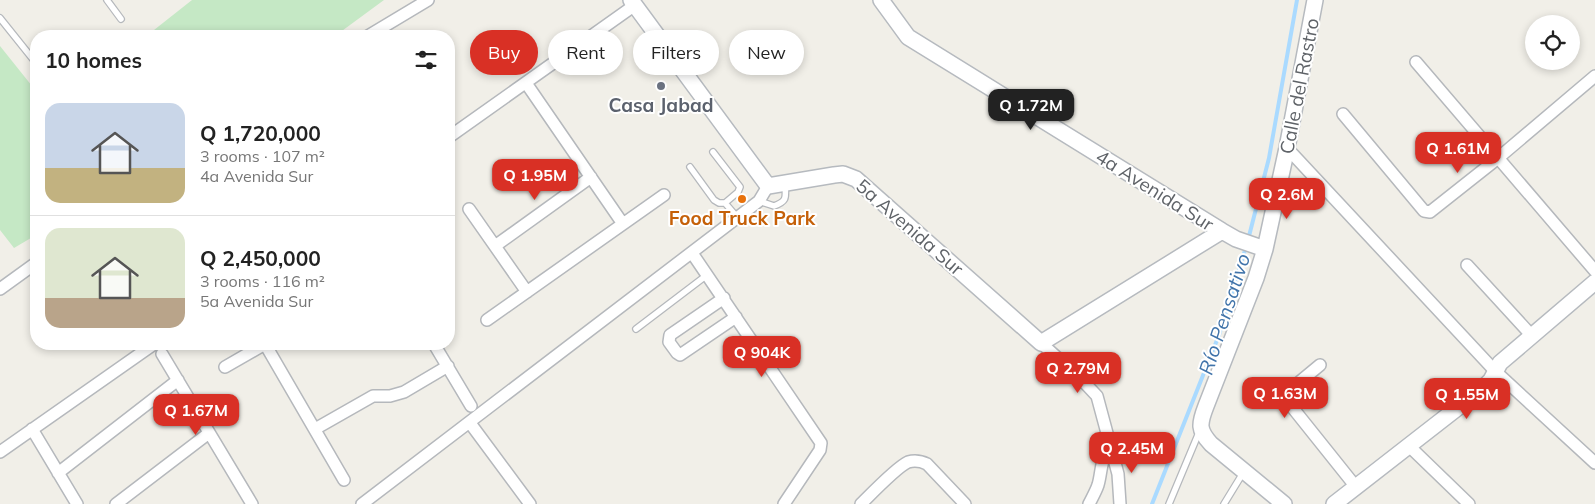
<!DOCTYPE html>
<meta charset="utf-8">
<style>
body{margin:0;font-family:Mulish,sans-serif;background:#f6f6f6;color:#222;height:100vh;display:flex;flex-direction:column;font-size:19px;white-space:nowrap}
*{box-sizing:border-box;margin:0}
p{font-size:16px;color:#767676}
.icon{flex:none;width:28px;height:28px;fill:none;stroke:currentColor;stroke-width:2;stroke-linecap:round;stroke-linejoin:round}
.map{position:relative;flex:1;overflow:hidden}
.panel{position:absolute;left:30px;top:30px;width:425px;height:320px;display:flex;flex-direction:column;background:#fff;border-radius:20px;box-shadow:0 2px 8px #0003}
.panel>*{flex:none}
.banner{position:absolute;left:470px;top:30px;width:475px;height:45px;display:flex;gap:10px}
.buttons{position:absolute;left:1525px;top:15px;display:grid;gap:10px}
.buttons a{display:grid;place-items:center;width:55px;height:55px;border-radius:50%;background:#fff;box-shadow:0 2px 8px #0003;font-size:25px}
.price{position:absolute;translate:-50% -42px;padding:0 11px;border-radius:10px;background:#d93025;color:#fff;font-size:16px;line-height:32px;filter:drop-shadow(0 1px 2px #0008)}
.price::after{content:'';position:absolute;left:50%;top:30px;width:15px;height:11px;margin-left:-8px;background:inherit;clip-path:polygon(0 0,100% 0,50% 100%)}
.price.current{background:#222;color:#fff}
ul{padding:0;list-style:none}
li{display:flex;align-items:center;gap:15px;height:125px;padding:0 15px}
li+li{border-top:1px solid #e0e0e0}
li span{display:grid;place-items:center;flex:none;width:140px;height:100px;border-radius:15px;color:#555}
li>.icon{margin-inline-start:auto}
span .icon{width:60px;height:60px;fill:#fffc;stroke-width:1}
li b{font-size:21px}
h2{display:flex;justify-content:space-between;align-items:center;height:60px;padding:0 15px;font-size:21px}
.tag{padding:0 18px;border-radius:22px;background:#fff;box-shadow:0 2px 8px #0003;font-size:18px;line-height:45px}
.tag.current{background:#d93025;color:#fff}
.map>svg:first-child{display:block}
.green{fill:#c5e8c5}
.lines{fill:none;stroke-linecap:round;stroke-linejoin:round}
.stream{stroke:#aadaff;stroke-width:4}
.lane-casing{stroke:#b5b8bc;stroke-width:8}
.street-casing{stroke:#b5b8bc;stroke-width:14}
.secondary-casing{stroke:#b6babf;stroke-width:18}
.lane{stroke:#fff;stroke-width:5.5}
.street{stroke:#fff;stroke-width:11}
.secondary{stroke:#fff;stroke-width:15}
.worship-dot{fill:#6b7280;stroke:#fff;stroke-width:2}
.food-dot{fill:#e8710a;stroke:#fff;stroke-width:2}
.labels{text-anchor:middle;dominant-baseline:central;stroke-width:4;stroke-linejoin:round;paint-order:stroke}
.street-label{font-size:19px;fill:#5f6368;stroke:#fff}
.worship-label{font-size:19px;font-weight:bold;fill:#5b616d;stroke:#fff}
.food-label{font-size:19px;font-weight:bold;fill:#c56008;stroke:#fff}
.water-label{font-size:20px;font-style:italic;fill:#4174aa;stroke:#fff}
</style>
<div class="map">
<svg width="1595" height="504" viewBox="0 0 1595 504">
<rect width="100%" height="100%" fill="#f1efe8"/>
<path class="green" d="M192 0H384L335 36H160L154 30Z
M0 46 36 91V235L14 248 0 230Z"/>
<g class="lines">
<path class="stream" d="M1248 240 1269 158 1297 0
M1152 504 1219 335 1246 247"/>
<g class="lane-casing">
<path id="lane" d="M107 0 121 19
M0 18 36 63
M713 152 740 187 738 192 725 203
M690 167 714 200 719 203H725L737 217
M759 201 774 206C787 201 786 198 785 185
M636 329 707 275
M1169 504 1200 430
M1224 504 1243 473"/>
</g>
<g class="street-casing">
<path id="street" d="M368 36 428 0
M1416 62 1595 271
M526 83 623 224
M1343 114 1424 211 1430 212 1497 159 1595 76
M449 137 635 5
M1287 148 1495 371 1595 463
M469 209 527 292
M495 246 591 177
M692 253 821 443 820 450 784 504
M1467 265 1532 336
M0 289 36 263
M724 298 670 335 669 342 677 353 680 355 736 317
M487 320 664 195
M1041 343 1081 379 1097 396 1118 474 1120 504
M265 344 344 480
M434 344 471 406
M162 354 252 504
M1320 365 1285 394 1284 397 1356 487
M225 367 265 344
M470 423 530 504
M32 429 77 504
M315 429 373 396H390L404 392 448 366
M1409 446 1469 504
M0 452 154 344
M58 473 178 380
M116 504 209 433
M362 504 759 201 768 186
M861 504C871 494 897 467 908 462 915 460 921 461 927 464L965 504
M1089 504C1092 498 1096 491 1098 485 1102 472 1100 456 1112 447"/>
</g>
<g class="secondary-casing">
<path id="secondary" d="M631 0 768 186 834 175 843 174 856 179 1041 343 1222 231
M881 0 908 37 1222 231 1236 239 1265 249
M1284 504 1211 444C1198 430 1199 424 1206 406L1256 278 1265 249 1287 148 1315 0
M1334 504 1483 388 1491 380 1500 363 1595 282"/>
</g>
<use href="#lane" class="lane"/>
<use href="#street" class="street"/>
<use href="#secondary" class="secondary"/>
</g>
<circle class="worship-dot" cx="661" cy="86" r="5"/>
<circle class="food-dot" cx="742" cy="199" r="5"/>
<g class="labels">
<g class="street-label">
<text transform="translate(1299 86) rotate(-79)">Calle del Rastro</text>
<text transform="translate(1155 190) rotate(32)">4a Avenida Sur</text>
<text transform="translate(910 227) rotate(41)">5a Avenida Sur</text>
</g>
<g class="worship-label">
<text x="661" y="105">Casa Jabad</text>
</g>
<g class="food-label">
<text x="742" y="218">Food Truck Park</text>
</g>
<g class="water-label">
<text transform="translate(1224 314) rotate(-72)">Río Pensativo</text>
</g>
</g>
</svg>
<div class="buttons">
<a><svg class="icon" aria-label="locate" viewBox="0 0 24 24"><circle cx="12" cy="12" r="6"/><path d="M12 2v4M12 18v4M2 12h4M18 12h4"/></svg></a>
</div>
<b class="price current" style="left:1031px;top:131px">Q 1.72M</b>
<b class="price" style="left:1458px;top:174px">Q 1.61M</b>
<b class="price" style="left:535px;top:201px">Q 1.95M</b>
<b class="price" style="left:1287px;top:220px">Q 2.6M</b>
<b class="price" style="left:762px;top:378px">Q 904K</b>
<b class="price" style="left:1078px;top:394px">Q 2.79M</b>
<b class="price" style="left:1285px;top:419px">Q 1.63M</b>
<b class="price" style="left:1467px;top:420px">Q 1.55M</b>
<b class="price" style="left:196px;top:436px">Q 1.67M</b>
<b class="price" style="left:1132px;top:474px">Q 2.45M</b>
<div class="banner">
<a class="tag current">Buy</a>
<a class="tag">Rent</a>
<a class="tag">Filters</a>
<a class="tag">New</a>
</div>
<section class="panel">
<h2>10 homes<svg class="icon" aria-label="filters" viewBox="0 0 24 24"><path d="M4 7h16M4 17h16"/><circle cx="9" cy="7" r="2"/><circle cx="15" cy="17" r="2"/></svg></h2>
<ul>
<li><span style="background:linear-gradient(#c9d6e8 65%,#c2b280 0)"><svg class="icon" aria-label="home" viewBox="0 0 24 24"><path d="M3 11l9-7 9 7M6 9v11h12V9"/></svg></span><div><b>Q 1,720,000</b><p>3 rooms · 107 m²</p><p>4a Avenida Sur</p></div></li>
<li><span style="background:linear-gradient(#dfe7d0 70%,#b9a48a 0)"><svg class="icon" aria-label="home" viewBox="0 0 24 24"><path d="M3 11l9-7 9 7M6 9v11h12V9"/></svg></span><div><b>Q 2,450,000</b><p>3 rooms · 116 m²</p><p>5a Avenida Sur</p></div></li>
</ul>
</section>
</div>
